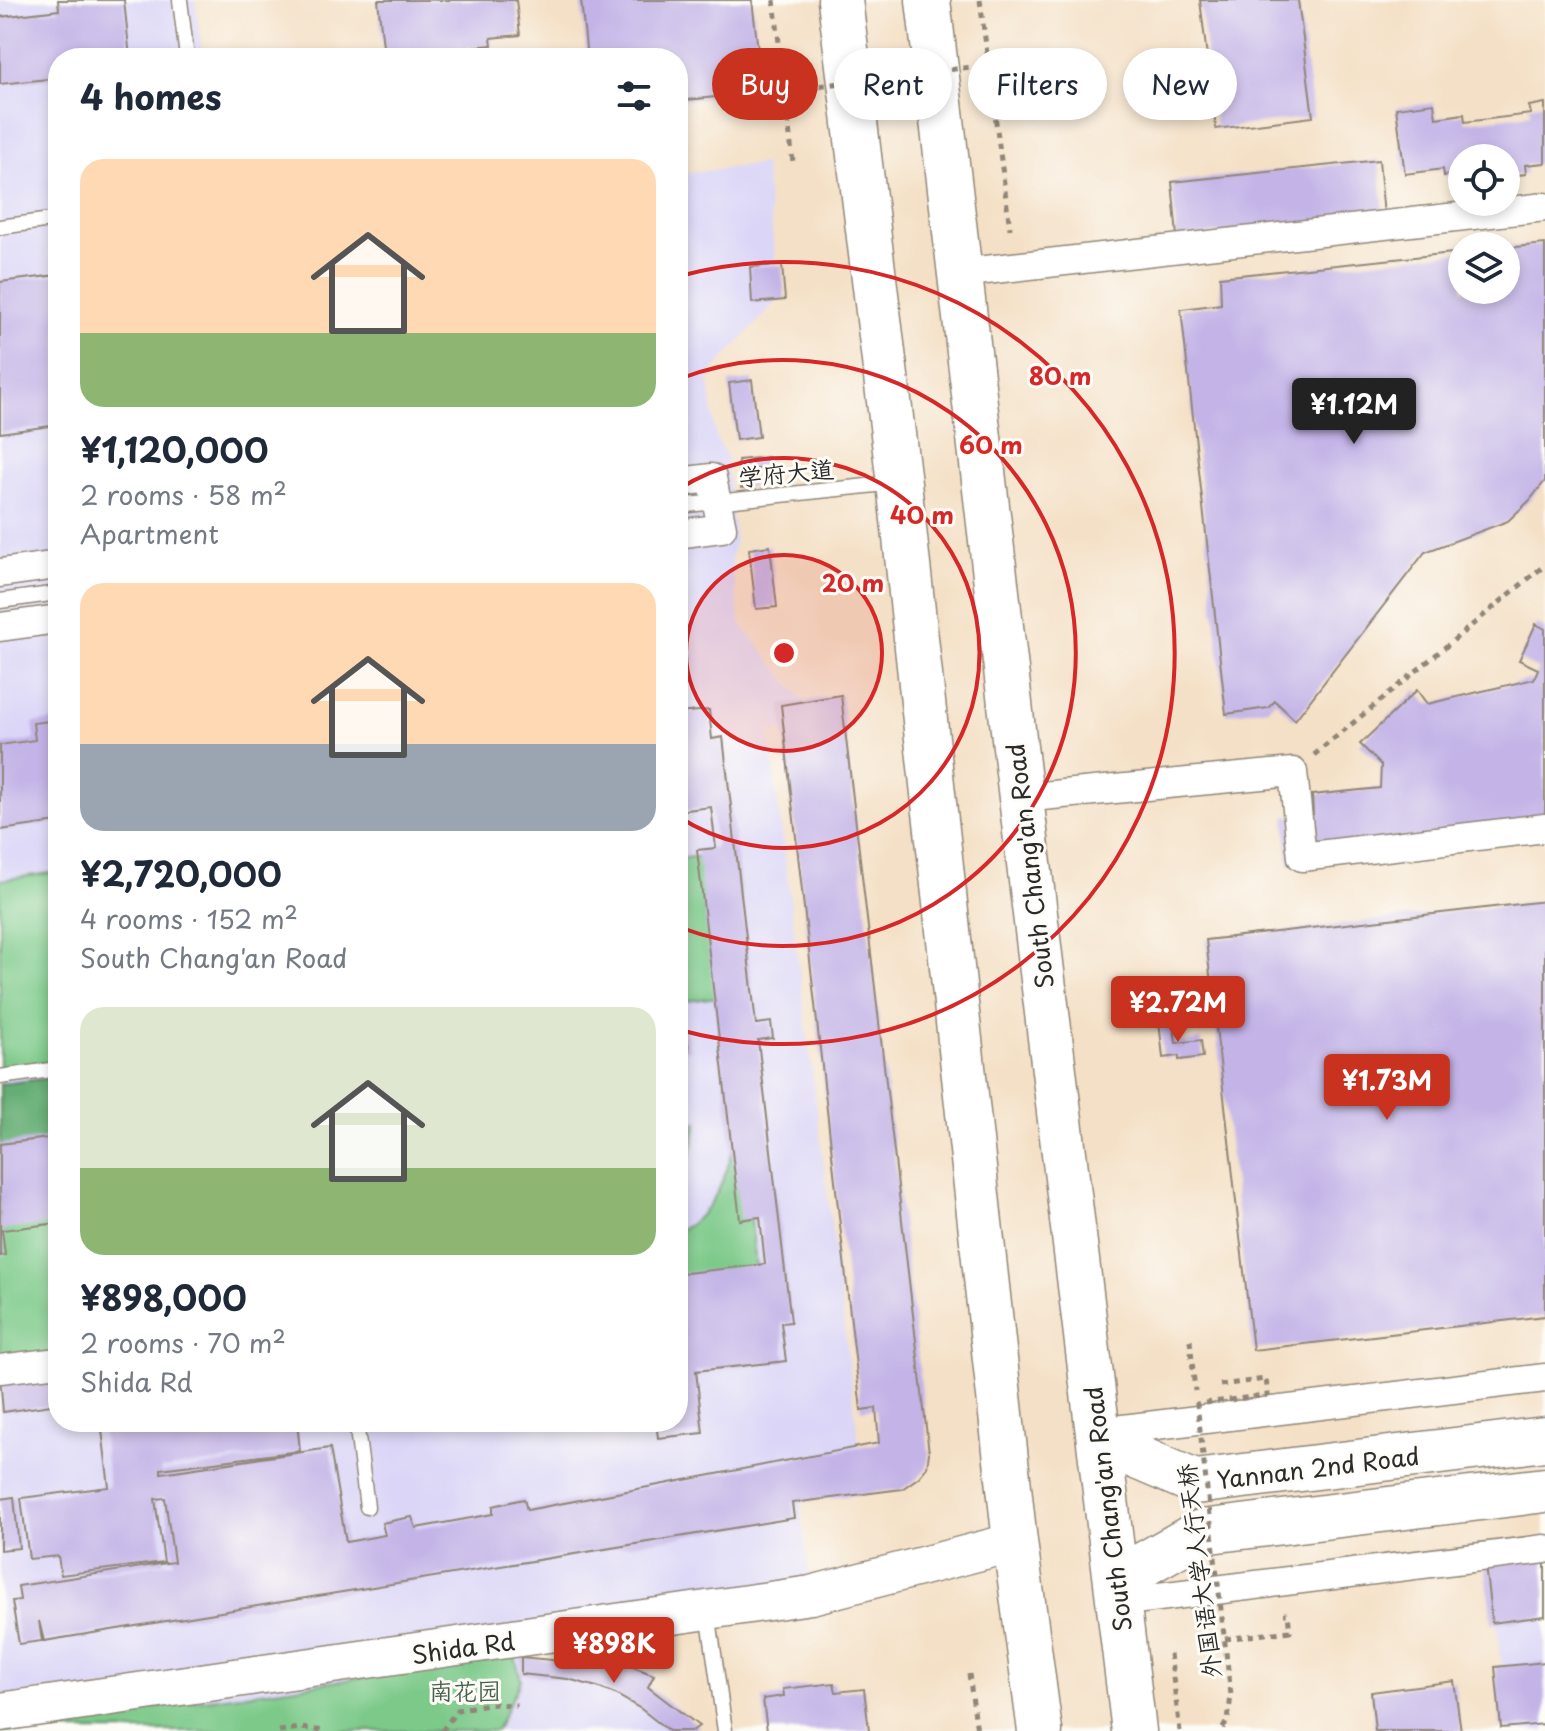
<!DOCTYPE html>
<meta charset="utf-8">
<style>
body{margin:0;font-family:"Playpen Sans","LXGW WenKai TC",sans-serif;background:#f6f6f7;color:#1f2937;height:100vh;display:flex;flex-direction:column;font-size:30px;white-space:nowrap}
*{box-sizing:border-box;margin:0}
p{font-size:26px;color:#747a83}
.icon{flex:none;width:44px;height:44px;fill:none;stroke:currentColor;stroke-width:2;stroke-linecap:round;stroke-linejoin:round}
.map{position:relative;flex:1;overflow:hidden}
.panel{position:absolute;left:48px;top:48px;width:640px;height:1384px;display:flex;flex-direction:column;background:#fff;border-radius:32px;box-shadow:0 4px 12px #0003}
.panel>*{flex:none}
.top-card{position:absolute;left:712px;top:48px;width:712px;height:72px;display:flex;gap:16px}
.buttons{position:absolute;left:1448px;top:144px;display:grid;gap:16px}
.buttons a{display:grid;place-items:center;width:72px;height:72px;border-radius:50%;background:#fff;box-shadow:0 4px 12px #0003;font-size:40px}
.price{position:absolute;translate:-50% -68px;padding:0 18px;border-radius:8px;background:#c8321e;color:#fff;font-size:26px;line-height:52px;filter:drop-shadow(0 2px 4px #0008)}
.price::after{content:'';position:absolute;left:50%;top:48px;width:24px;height:18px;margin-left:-12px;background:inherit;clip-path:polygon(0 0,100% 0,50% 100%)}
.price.selected{background:#222;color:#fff}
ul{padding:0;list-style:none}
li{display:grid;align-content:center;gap:16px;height:424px;padding:0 32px}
li span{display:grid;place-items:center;height:248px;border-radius:24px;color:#555}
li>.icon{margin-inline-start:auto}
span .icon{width:144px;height:144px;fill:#fffc;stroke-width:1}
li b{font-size:34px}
h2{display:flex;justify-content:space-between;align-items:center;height:96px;padding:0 32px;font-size:34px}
.tag{padding:0 28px;border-radius:36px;background:#fff;box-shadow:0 4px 12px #0003;font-size:28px;line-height:72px}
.tag.selected{background:#c8321e;color:#fff}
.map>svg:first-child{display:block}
.built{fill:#dbd6f7}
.green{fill:#7cc989;stroke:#547a5a;stroke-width:2}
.forest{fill:#65ad75;stroke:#486c50;stroke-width:2}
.building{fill:#c3b3e7}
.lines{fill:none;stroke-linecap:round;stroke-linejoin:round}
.lane-casing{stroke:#908678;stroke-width:17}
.street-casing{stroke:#908678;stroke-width:31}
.secondary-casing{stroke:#908678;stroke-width:41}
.primary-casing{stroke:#908678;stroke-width:47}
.path{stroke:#908678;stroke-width:5;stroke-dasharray:6 6;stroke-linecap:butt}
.lane{stroke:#fff;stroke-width:14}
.street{stroke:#fff;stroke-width:28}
.secondary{stroke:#fff;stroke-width:38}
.primary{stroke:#fff;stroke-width:44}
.path-bridge{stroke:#908678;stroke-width:5;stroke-dasharray:6 6;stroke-linecap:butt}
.ring{fill:none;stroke:#d62828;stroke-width:4}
.labels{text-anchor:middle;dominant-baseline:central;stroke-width:6;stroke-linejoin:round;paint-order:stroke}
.street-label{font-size:24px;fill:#2b2b2b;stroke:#fdfcf7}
.park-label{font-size:24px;fill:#47624c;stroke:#fdfcf7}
.centre{fill:#d62828;stroke:#fdfcf7;stroke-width:4}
.ring-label{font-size:24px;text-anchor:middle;font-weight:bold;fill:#d62828;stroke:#fdfcf7;stroke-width:6;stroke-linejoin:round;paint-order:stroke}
</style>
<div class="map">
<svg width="1545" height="1731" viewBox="0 0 1545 1731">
<rect width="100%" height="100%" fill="#fdfcf7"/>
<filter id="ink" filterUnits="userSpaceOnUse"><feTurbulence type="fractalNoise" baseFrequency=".0125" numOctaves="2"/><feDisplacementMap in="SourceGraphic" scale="16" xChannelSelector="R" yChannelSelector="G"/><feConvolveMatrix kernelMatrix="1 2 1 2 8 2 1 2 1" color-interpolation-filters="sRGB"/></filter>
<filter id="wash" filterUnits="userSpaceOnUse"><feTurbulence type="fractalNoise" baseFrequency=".006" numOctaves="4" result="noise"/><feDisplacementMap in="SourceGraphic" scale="32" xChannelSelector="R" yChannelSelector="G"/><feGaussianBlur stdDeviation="1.8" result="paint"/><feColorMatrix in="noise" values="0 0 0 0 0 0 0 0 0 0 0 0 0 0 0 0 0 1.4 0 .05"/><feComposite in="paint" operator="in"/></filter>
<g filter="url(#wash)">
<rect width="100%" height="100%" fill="#f4e0c6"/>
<path class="built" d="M0 0H195L203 58H58V1422H678V174L764 164 780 298 708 376 716 438 726 455 735 540 731 559 740 624 823 724 769 731 862 1467 797 1475 810 1581 0 1704Z
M1545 1595V1731H1509L1494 1602Z
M457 1647 521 1657V1674L568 1679 597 1687 615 1694 641 1709 669 1731H0Z"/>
<path class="green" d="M710 855 726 996 678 1002V859Z
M58 872V1061L0 1069V880Z
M740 1119 756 1267 678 1277V1231C721 1211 731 1160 740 1119Z
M58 1188V1355L0 1362V1196Z
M515 1656 521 1680 496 1731H0V1729Z"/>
<path class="forest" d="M58 1077V1171L0 1179V1084Z
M697 1122 691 1154 678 1187V1125Z"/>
<g id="blocks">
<path class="building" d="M58 0H124L130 58H58V78L0 84V17L59 10Z
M378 0H516L520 35 491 38 492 45 384 56Z
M581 0H752L763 92 678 101V58H587Z
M1200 0H1298L1313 117 1216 129Z
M1434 103 1436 118 1464 114 1465 122 1531 114 1529 106 1545 103V163L1525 165 1526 174 1509 176 1506 158H1462V173L1444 176 1443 169 1405 174 1396 108Z
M1379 160 1384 216 1177 237 1172 182Z
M1545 244V481L1529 501 1508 521 1425 552 1295 720 1275 701 1268 708 1226 714 1181 309 1221 304 1220 277 1462 252V290H1506V248Z
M782 265 785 300 752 303 750 267Z
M58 275V425L0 433V282Z
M752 380 759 437 736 440 729 383Z
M768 457 769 468 749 470 752 487 741 488 738 460Z
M770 546 777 607 756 609 749 549Z
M1536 624 1545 629V834L1289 865 1285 817 1313 814 1312 795 1380 788 1381 765 1360 744 1417 690 1427 704 1534 679 1538 669 1519 660Z
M841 695 929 1453 927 1467 919 1477 902 1489 792 1503 794 1518 44 1641 39 1621 42 1641 19 1644 12 1601 20 1600 18 1586 174 1562 165 1498 155 1499 164 1562 61 1575 58 1556 29 1559 21 1498 109 1487 101 1422H297L300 1451 161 1469V1473L330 1448 346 1542 385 1535 382 1523 391 1521 412 1517 416 1528 493 1514V1506L519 1500 524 1499 527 1510 879 1443 876 1408 861 1410 781 705Z
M709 710 712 739 723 737 756 1024 771 1022 773 1038 758 1040 791 1322 781 1323 786 1361 696 1371 703 1433 658 1438 656 1422H678V1274L765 1264 760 1217 740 1220 697 850 716 848 711 807 678 811V713Z
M58 720V822L0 830V745L35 740 33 723Z
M1545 901V1316L1253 1350 1206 940Z
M678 1004 683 1031H686L689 1050H685L689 1087 678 1088Z
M1173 1019 1176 1043 1201 1040 1203 1057 1179 1060V1056L1163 1058 1159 1021Z
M58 1137V1223L2 1230 5 1255 0 1256V1144Z
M58 1368V1404L3 1412 0 1376Z
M14 1497 19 1548 0 1550V1499Z
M1545 1558V1616L1492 1623 1485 1565Z
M586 1649 654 1675 648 1687 699 1726 692 1731H669L641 1709 615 1694 597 1687 568 1679 521 1674V1657L582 1663Z
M1545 1662V1724L1501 1728 1495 1667Z
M1454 1681 1461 1731H1375L1371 1692Z
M834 1683 836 1692 864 1689 869 1731H767L763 1699 784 1696 783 1689Z"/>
</g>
</g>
<g filter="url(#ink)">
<use href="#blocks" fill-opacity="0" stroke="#908678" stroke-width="2"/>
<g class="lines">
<g class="lane-casing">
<path id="lane" d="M180 0 187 58
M0 227 58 219
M678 506 895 483
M0 601 58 593
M0 1077 58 1069
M356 1422 367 1507
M708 1612 725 1731"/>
</g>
<g class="street-casing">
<path id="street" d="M959 273 1545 207
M678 482 712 478 722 528 678 534
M0 573 58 565
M0 627 58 619
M1021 798 1293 772 1302 857 1545 828
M0 1369 58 1362
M1098 1432 1545 1378
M1118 1602 1545 1549"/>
</g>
<g class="secondary-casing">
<path id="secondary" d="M0 1712 811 1595 1015 1542"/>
</g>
<g class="primary-casing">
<path id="primary" d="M840 0 899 483 1015 1542 1040 1731
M928 0 1021 798 1134 1731
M1099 1441 1195 1482 1545 1439
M1116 1580 1201 1532 1545 1490"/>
</g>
<path class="path" d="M774 0 793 162
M980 0 1010 229
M1314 755 1545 565
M1190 1340 1195 1391
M1225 1639 1290 1631 1288 1614H1284
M1170 1654 1180 1731
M969 1674 977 1731
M279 1731 300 1728 325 1731
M442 1731 457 1710 487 1704 517 1705"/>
<use href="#lane" class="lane"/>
<use href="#street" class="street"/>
<use href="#secondary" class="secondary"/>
<use href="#primary" class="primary"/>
<path class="path-bridge" d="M784 90 988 65
M1220 1385 1266 1379 1268 1395 1197 1404 1231 1695 1228 1720 1221 1731"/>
</g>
</g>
<circle cx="784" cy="653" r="98" fill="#d62828" fill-opacity=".12"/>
<g class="ring">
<circle cx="784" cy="653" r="98"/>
<path d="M679 489A195 195 0 1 1 679 817"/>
<path d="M679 379A293 293 0 1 1 679 927"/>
<path d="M680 276A391 391 0 1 1 680 1030"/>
</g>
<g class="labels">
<g class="street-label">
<text transform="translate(786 472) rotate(-5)">学府大道</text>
<text transform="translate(1029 866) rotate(-97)">South Chang'an Road</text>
<text transform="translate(1318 1467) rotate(-7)">Yannan 2nd Road</text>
<text transform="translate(1107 1509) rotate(-97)">South Chang'an Road</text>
<text transform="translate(1198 1571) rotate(-97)">外国语大学人行天桥</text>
<text transform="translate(463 1647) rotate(-8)">Shida Rd</text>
</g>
<g class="park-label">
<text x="465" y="1690">南花园</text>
</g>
</g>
<circle cx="784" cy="653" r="12" class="centre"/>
<g class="ring-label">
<text x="1060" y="385">80 m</text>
<text x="991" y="454">60 m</text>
<text x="922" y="524">40 m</text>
<text x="853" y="592">20 m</text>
</g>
</svg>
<div class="buttons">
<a><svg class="icon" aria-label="locate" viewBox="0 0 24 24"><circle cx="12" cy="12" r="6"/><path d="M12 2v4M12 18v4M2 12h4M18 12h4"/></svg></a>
<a><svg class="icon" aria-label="layers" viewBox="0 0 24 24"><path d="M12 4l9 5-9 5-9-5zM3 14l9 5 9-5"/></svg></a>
</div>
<b class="price selected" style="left:1354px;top:446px">¥1.12M</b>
<b class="price" style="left:1178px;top:1044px">¥2.72M</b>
<b class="price" style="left:1387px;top:1122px">¥1.73M</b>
<b class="price" style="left:614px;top:1685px">¥898K</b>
<div class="top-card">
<a class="tag selected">Buy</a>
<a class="tag">Rent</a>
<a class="tag">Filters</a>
<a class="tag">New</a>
</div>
<section class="panel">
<h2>4 homes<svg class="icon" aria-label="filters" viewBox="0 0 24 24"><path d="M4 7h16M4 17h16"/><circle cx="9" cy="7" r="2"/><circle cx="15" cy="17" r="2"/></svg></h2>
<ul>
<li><span style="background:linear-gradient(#ffd9b3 70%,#8fb573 0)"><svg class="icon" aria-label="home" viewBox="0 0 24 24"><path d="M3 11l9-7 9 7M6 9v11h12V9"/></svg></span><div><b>¥1,120,000</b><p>2 rooms · 58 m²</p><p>Apartment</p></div></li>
<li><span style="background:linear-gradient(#ffd9b3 65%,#9aa5b1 0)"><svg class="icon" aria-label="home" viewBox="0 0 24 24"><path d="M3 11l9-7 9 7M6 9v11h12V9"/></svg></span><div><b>¥2,720,000</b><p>4 rooms · 152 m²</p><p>South Chang'an Road</p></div></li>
<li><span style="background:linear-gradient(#dfe7d0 65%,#8fb573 0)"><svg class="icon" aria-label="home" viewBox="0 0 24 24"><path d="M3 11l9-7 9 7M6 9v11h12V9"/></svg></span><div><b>¥898,000</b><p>2 rooms · 70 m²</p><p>Shida Rd</p></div></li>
</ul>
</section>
</div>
